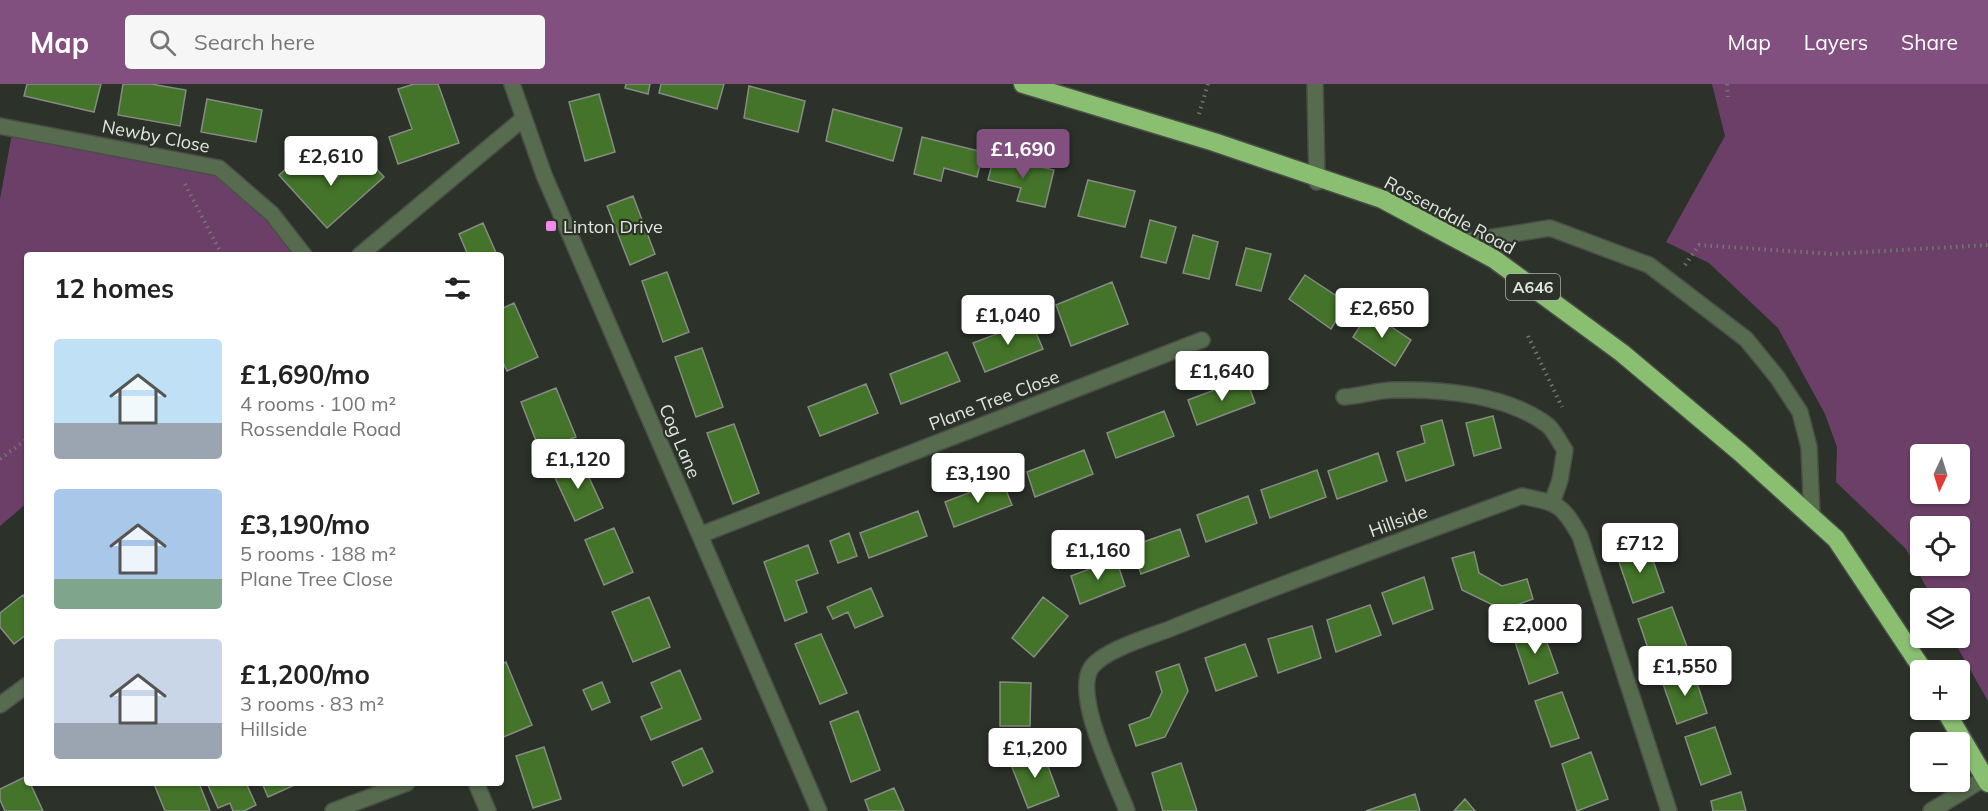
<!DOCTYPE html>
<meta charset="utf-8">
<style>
body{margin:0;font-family:Mulish,sans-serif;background:#f6f6f6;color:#222;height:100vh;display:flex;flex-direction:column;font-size:22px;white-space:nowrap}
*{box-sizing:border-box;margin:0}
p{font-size:20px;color:#767676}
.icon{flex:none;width:33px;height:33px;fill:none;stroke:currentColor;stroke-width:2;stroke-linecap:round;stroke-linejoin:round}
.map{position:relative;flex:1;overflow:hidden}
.panel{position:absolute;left:24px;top:168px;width:480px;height:534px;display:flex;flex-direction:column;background:#fff;border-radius:6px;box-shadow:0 2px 4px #0004}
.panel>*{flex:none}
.needle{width:39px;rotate:184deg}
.fabs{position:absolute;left:1910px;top:360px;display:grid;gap:12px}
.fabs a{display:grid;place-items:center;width:60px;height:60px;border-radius:6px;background:#fff;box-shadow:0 2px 4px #0004;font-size:30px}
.price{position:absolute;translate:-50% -51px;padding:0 14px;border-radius:6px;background:#fff;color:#222;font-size:20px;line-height:39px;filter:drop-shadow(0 2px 3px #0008)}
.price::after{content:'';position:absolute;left:50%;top:36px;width:18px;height:14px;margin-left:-9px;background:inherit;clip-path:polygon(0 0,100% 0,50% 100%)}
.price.selected{background:#81507e;color:#fff}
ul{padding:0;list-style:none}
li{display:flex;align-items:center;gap:18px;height:150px;padding:0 30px}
li span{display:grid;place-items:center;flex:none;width:168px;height:120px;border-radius:6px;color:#555}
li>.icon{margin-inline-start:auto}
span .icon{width:72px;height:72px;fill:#fffc;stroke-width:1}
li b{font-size:26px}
h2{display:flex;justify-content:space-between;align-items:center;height:72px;padding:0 30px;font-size:26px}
header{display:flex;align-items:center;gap:36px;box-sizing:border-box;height:84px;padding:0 30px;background:#81507e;color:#fff}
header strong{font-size:28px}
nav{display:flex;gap:33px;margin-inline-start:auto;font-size:21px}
.search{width:420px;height:54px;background:#f6f6f6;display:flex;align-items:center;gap:15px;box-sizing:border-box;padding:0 21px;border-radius:6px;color:#767676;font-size:22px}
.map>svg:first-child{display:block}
.green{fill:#6c3f69;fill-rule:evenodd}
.building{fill:#437429;stroke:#868c83;stroke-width:1.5}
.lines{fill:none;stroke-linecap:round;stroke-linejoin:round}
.minor-casing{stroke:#494f47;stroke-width:18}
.highway-casing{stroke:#494f47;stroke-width:21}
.path{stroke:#727770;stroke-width:4;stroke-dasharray:1.5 4.5;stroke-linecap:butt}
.minor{stroke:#576c4e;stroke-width:15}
.highway{stroke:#8abf72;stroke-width:18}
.poi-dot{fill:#f589ee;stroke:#2c322a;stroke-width:2}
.labels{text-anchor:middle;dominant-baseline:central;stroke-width:4.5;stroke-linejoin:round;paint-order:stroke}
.shield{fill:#2c322a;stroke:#abb0aa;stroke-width:1.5}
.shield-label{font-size:16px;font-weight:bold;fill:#e2e6e1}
.street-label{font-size:18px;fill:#e2e6e1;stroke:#2c322a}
.poi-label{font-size:18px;fill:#e2e6e1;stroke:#2c322a;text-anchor:start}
</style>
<header>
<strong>Map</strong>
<div class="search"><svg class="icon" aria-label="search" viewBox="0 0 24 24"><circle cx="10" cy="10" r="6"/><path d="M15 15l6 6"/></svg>Search here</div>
<nav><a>Map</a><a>Layers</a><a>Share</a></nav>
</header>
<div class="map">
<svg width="1988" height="727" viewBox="0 0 1988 727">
<rect width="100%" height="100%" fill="#2c322a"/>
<path class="green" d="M1712 0H1988V617L1952 554H1959V514H1932L1906 465 1836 398 1837 363 1825 330 1778 244 1709 179 1666 158 1725 52ZM1920 370H1959V410H1920ZM1920 442H1959V482H1920Z
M13 44 219 84 304 171H27V419L0 442V115Z"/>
<path class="building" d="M27 0H101L94 28 24 12Z
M123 0H151L186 6 180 42 118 31Z
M414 0H438L459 59 398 80 389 53 412 45 398 5Z
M626 0H650L648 10 625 4Z
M661 0H724L717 25 659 9Z
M749 2 805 17 798 48 744 34Z
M599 10 615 68 585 77 569 18Z
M207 15 262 26 256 58 201 48Z
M833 25 902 44 893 77 826 57Z
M922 53 983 68 977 93 944 84 941 97 914 90Z
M304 69 331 99 363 70 384 93 327 144 279 91Z
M994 72 1054 86 1045 123 1017 117 1021 104 988 96Z
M1088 96 1135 107 1125 143 1078 132Z
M633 112 655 170 630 181 607 122Z
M1150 136 1176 143 1166 179 1141 173Z
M483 139 497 171H468L459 150Z
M1193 151 1218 158 1209 195 1183 189Z
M1246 164 1271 170 1261 207 1236 201Z
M667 188 689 248 663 258 642 197Z
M1305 191 1347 219 1331 245 1289 215Z
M1112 198 1128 240 1071 262 1056 221Z
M514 219 538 273 507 287 501 274V225Z
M1369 228 1411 256 1395 282 1353 253Z
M1031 237 1043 265 985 288 973 259Z
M702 264 723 323 696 333 675 273Z
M947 268 960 297 901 320 890 290Z
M1246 294 1255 319 1197 341 1188 316Z
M866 300 878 329 820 352 808 323Z
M556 304 576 353 540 367 521 318Z
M1164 327 1174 352 1116 374 1107 349Z
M1493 332 1501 364 1474 372 1466 339Z
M1442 336 1454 381 1406 397 1397 368 1425 359 1421 342Z
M734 340 759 409 733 420 707 349Z
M1084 366 1093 390 1035 413 1027 388Z
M1378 369 1387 397 1337 415 1328 387Z
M580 374 603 424 575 437 552 387Z
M1317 386 1326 413 1270 434 1261 406Z
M1002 396 1012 421 954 443 945 418Z
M1248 412 1257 439 1206 458 1197 431Z
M918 427 927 452 869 474 860 449Z
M614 444 633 488 604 501 585 456Z
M1180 445 1189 472 1141 490 1132 462Z
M849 449 857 472 838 479 830 457Z
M808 461 818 489 796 497 807 528 785 537 764 478Z
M1648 462 1664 508 1633 519 1617 472Z
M1474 468 1479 489 1502 502 1527 495 1533 515 1503 526 1462 506 1452 474Z
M1116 475 1125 502 1080 520 1071 492Z
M1424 493 1433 525 1393 540 1382 509Z
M871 504 883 532 855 544 848 528 833 535 827 523Z
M23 511 27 517V550L14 560 0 543V529Z
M649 513 670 563 633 578 612 528Z
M1043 513 1068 532 1034 573 1012 554Z
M1370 521 1381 551 1336 568 1327 536Z
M1672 523 1689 568 1654 582 1638 535Z
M1312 542 1321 574 1278 589 1268 555Z
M1541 542 1558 589 1529 600 1513 552Z
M821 550 847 609 820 620 795 560Z
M1245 560 1257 592 1216 607 1205 574Z
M506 578 532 641 501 654V580Z
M1179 580 1188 607 1165 653 1136 662 1129 641 1150 633 1162 608 1156 588Z
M680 586 701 635 651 656 641 633 662 624 651 599Z
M1693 587 1707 629 1677 640 1662 597Z
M602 598 610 618 592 626 583 606Z
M1000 598 1031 599 1030 642H1000Z
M1562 608 1579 654 1551 663 1535 617Z
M858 627 880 686 851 698 830 638Z
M1715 643 1731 690 1701 701 1685 653Z
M544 663 561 715 533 724 516 672Z
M702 664 713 688 683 702 672 678Z
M1042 666 1059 712 1028 724 1010 678Z
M1591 668 1608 715 1577 727 1562 680Z
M1181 679 1197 727H1163L1152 689Z
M27 692V699H30L43 727H5L0 716V705Z
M199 699 210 727H165L154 700Z
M207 699H246L256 721 244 727H233L230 719 218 724Z
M262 699H299L268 713Z
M894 704 904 727H869L865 716Z
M1741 708 1746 727H1713L1711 717Z
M1415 710 1420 727H1366Z
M1465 715 1475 727H1454Z"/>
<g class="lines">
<g class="minor-casing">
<path id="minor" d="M512 0 544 91 819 727
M1315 0 1317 98
M0 42 219 84 272 130 304 171
M1462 158 1550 144 1649 181 1746 255 1777 293 1800 328 1809 363 1812 433
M360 171 524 34
M1344 313C1361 312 1378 306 1394 306 1443 305 1505 310 1546 340 1554 345 1559 358 1565 366L1560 396 1552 419
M700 451 1202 256
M0 621 27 601
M476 699 488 727
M333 727 407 699
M1127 727C1116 697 1073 613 1091 584 1103 566 1152 552 1172 544 1288 497 1405 455 1522 412 1559 420 1561 419 1580 452L1669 727
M1931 727 1985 694"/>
</g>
<g class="highway-casing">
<path id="highway" d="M1023 0 1214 58 1382 115 1494 175 1622 269 1741 369 1836 455 1923 586
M1945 626 1988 699"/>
</g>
<path class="path" d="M1727 0 1728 13
M1199 30 1208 0
M185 100 222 171
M1685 181 1699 161 1832 170 1988 161
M1528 252 1562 323
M0 375 27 355"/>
<use href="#minor" class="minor"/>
<use href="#highway" class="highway"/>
</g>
<rect class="poi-dot" x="545" y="136" width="12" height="12" rx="3"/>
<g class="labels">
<rect class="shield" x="1506" y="190" width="54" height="26" rx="4.5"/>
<g class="shield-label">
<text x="1533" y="203">A646</text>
</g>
<g class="street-label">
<text transform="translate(156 52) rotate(11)">Newby Close</text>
<text transform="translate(1450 131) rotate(28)">Rossendale Road</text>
<text transform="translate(994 316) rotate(-21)">Plane Tree Close</text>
<text transform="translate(680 357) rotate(67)">Cog Lane</text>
<text transform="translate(1398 437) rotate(-20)">Hillside</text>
</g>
<g class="poi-label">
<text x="563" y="142">Linton Drive</text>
</g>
</g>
</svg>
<div class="fabs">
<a><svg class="needle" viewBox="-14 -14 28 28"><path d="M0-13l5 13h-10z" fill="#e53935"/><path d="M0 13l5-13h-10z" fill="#767676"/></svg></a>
<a><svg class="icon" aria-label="locate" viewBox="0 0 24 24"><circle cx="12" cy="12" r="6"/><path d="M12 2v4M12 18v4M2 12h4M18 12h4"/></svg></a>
<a><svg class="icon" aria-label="layers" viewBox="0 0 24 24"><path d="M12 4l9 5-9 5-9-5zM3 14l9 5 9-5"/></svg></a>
<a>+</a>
<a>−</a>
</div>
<b class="price selected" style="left:1023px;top:96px">£1,690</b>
<b class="price" style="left:331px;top:103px">£2,610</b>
<b class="price" style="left:1382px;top:255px">£2,650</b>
<b class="price" style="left:1008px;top:262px">£1,040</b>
<b class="price" style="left:1222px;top:318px">£1,640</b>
<b class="price" style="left:578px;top:406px">£1,120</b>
<b class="price" style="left:978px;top:420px">£3,190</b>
<b class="price" style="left:1640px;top:490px">£712</b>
<b class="price" style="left:1098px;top:497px">£1,160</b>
<b class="price" style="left:1535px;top:571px">£2,000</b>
<b class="price" style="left:1685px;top:613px">£1,550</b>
<b class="price" style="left:1035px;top:695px">£1,200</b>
<section class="panel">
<h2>12 homes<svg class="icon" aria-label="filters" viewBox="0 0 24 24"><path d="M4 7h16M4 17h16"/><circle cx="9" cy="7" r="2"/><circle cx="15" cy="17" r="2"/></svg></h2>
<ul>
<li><span style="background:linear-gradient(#bfe0f5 70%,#9aa5b1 0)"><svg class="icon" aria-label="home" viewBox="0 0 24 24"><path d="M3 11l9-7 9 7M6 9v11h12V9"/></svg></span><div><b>£1,690/mo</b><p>4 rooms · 100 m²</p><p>Rossendale Road</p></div></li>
<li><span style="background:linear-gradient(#a9c7e8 75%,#7fa58c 0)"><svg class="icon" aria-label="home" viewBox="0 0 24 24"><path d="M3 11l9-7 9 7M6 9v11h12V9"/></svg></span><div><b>£3,190/mo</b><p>5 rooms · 188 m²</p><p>Plane Tree Close</p></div></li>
<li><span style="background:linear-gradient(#c9d6e8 70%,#9aa5b1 0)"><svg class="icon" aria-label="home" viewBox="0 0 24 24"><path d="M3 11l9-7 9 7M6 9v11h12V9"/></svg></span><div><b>£1,200/mo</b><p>3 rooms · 83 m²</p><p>Hillside</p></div></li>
</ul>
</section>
</div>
